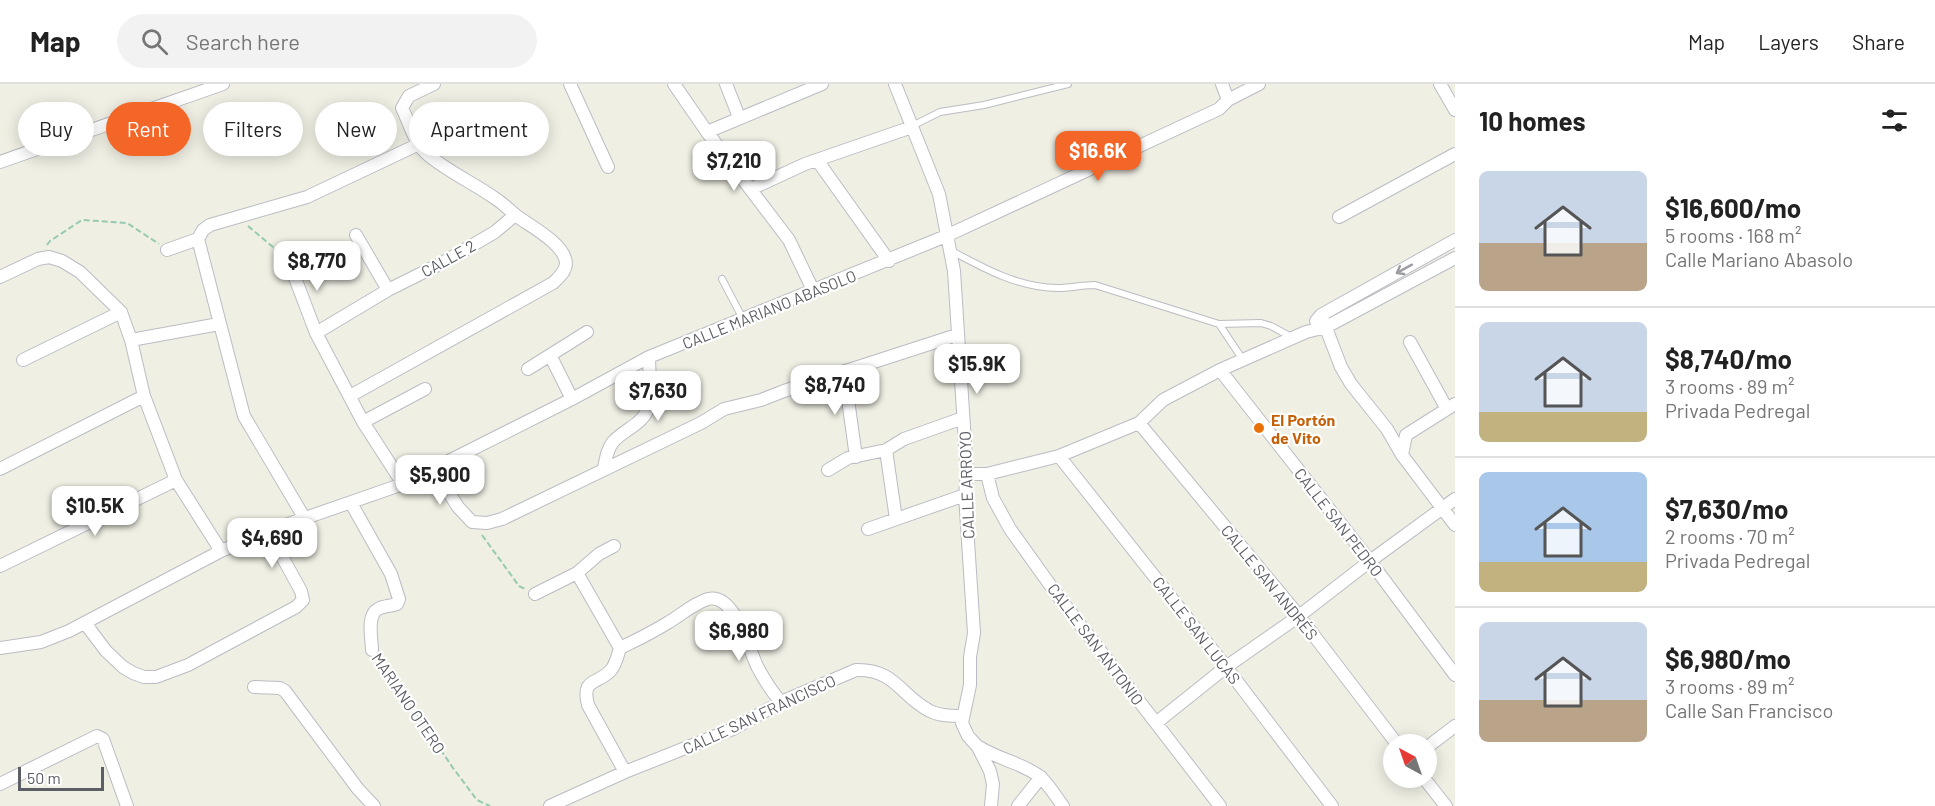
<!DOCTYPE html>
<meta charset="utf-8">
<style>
body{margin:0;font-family:Barlow,sans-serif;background:#f2f2f2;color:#222;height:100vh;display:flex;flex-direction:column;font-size:22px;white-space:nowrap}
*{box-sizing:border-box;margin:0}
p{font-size:20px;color:#767676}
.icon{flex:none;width:33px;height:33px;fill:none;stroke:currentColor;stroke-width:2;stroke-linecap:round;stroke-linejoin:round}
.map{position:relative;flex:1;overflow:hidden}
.sheet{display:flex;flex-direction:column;background:#fff;width:480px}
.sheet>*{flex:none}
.top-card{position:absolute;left:18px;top:18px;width:570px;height:54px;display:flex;gap:12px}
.needle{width:39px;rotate:320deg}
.fabs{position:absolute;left:1383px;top:650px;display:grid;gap:12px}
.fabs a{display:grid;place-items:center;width:54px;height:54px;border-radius:50%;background:#fff;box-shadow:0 3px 15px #0003;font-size:30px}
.scale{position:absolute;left:18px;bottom:15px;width:86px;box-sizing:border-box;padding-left:6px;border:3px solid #5c5e65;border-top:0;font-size:16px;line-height:21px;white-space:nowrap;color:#5c5e65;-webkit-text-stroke:4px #fff;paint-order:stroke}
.price{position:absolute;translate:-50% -51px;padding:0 14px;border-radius:12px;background:#fff;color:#222;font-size:20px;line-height:39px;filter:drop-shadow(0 2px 3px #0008)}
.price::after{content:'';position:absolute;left:50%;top:36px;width:18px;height:14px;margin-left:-9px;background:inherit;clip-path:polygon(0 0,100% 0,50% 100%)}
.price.selected{background:#f36627;color:#fff}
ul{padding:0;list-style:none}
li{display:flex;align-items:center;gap:18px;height:150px;padding:0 24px}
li+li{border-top:2px solid #e0e0e0}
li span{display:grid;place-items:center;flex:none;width:168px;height:120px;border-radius:9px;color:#555}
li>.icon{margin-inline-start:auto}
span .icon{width:72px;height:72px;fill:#fffc;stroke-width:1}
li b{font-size:26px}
h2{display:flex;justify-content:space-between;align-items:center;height:72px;padding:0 24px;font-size:26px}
.tag{padding:0 21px;border-radius:27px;background:#fff;box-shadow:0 3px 15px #0003;font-size:21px;line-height:54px}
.tag.selected{background:#f36627;color:#fff}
header{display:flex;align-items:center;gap:36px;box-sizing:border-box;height:84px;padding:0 30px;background:#fff;border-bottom:2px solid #e0e0e0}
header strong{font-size:28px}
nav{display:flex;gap:33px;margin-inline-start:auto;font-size:21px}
.search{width:420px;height:54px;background:#f2f2f2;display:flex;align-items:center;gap:15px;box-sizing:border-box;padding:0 21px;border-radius:33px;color:#767676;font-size:22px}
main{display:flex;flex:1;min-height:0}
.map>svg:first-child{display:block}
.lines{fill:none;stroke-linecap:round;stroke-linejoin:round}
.service-casing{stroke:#bbbcc3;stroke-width:8}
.minor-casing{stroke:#bbbcc3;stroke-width:14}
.path{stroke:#97cab2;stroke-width:2;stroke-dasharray:6 3;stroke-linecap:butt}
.service{stroke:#fff;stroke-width:6}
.minor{stroke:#fff;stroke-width:12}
.oneway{stroke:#9d9ea3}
.food-dot{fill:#e8710a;stroke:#fff;stroke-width:2}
.labels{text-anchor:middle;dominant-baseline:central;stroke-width:4.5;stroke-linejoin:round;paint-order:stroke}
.street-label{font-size:16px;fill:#5c5e65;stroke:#fff}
.food-label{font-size:16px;font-weight:bold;fill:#c56008;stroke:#fff;text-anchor:start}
</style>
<header>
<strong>Map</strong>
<div class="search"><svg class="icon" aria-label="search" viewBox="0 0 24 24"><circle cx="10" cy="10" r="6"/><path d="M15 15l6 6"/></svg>Search here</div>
<nav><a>Map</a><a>Layers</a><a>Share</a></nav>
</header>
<main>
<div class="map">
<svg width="1455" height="722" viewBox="0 0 1455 722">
<rect width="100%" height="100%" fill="#efefe4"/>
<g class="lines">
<g class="service-casing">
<path id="service" d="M912 42 940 28 984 21 1068 0
M950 166C983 184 1019 204 1058 204 1070 204 1083 201 1095 201L1219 240 1243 276
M722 195 743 235
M1219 240 1261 239 1271 242 1293 254"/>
</g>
<g class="minor-casing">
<path id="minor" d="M570 0 608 83
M674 0 707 48 789 156 813 206
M726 0 739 33
M895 0 939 110 954 187 967 390 965 411 974 549 970 573V601L962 639 968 652 978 663 990 687 993 700 991 722
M1222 0 1228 16
M1440 0 1455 26
M707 48 822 0
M817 76 889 177
M0 78 223 0
M751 105 805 80 912 43
M1339 133 1455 70
M356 151 388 206
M198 155 244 332 305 435
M198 155 203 146 210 141 307 113 419 60
M167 166 198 155
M289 178 316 249 363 338 403 400
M0 193 38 175 49 173 62 177 80 188 121 228 131 256 144 312 176 396 221 467
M1321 231 1341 283 1351 300 1387 345 1402 371 1455 441
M1316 237 1321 231 1455 156
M316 249 388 206 442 179 495 148 515 131
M131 256 219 240
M1410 258 1447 325
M550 271 572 315
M23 276 121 228
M528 285 587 248
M1220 286 1370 477 1455 591
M844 287 856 373
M350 312 553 199C558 194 565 189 566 180 566 161 532 143 518 133 510 127 504 120 496 115 474 99 446 87 426 69 414 58 409 38 402 24L409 12 434 0
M363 338 425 305
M1139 339 1299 532 1397 660
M886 366 896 435
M1402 371 1406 351 1455 320
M1059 372 1226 583 1332 722
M604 384C606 375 607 365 613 358 624 345 645 340 649 321 652 306 649 288 649 273
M0 385 144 312
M434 385 458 423 472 438 487 439 502 435 701 339 724 325 761 316 784 307 957 251
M828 386 848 374 886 366 904 355 963 334
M967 390H987L1059 372 1139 339 1163 316 1220 286 1306 248 1326 243 1455 174
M987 390 993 414 1010 445 1058 512 1220 722
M351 419 391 490 399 515 397 520C391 522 383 522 378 525 366 531 372 556 372 566
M868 445 965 411
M0 482 176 396
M577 489 620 564
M535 510 577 489 599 470 614 462
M85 539 106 567 123 583 133 589 144 593H156L188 581 296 523 303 516 301 507 268 447
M0 564 41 558 69 547 221 467 268 447 403 400 572 315 649 273 946 152 1219 25 1228 16 1259 0
M254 603 280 604 285 607 358 705 374 722
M1156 639 1226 583 1299 532 1370 477 1455 415
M979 663C998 675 1024 680 1039 692 1049 700 1056 713 1063 722
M1426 664 1455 642
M625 688 588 621C581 593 598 601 611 586 616 580 618 571 620 564 637 556 653 548 669 538 681 531 694 519 708 515 735 508 749 567 758 584 765 597 772 608 781 618
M1423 693 1446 722
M0 700 97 652 103 655 127 722
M550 722 625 688 733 645 781 618 856 586C896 585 900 612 930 627 939 632 952 632 963 632
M1018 722 1041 693"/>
</g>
<path class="path" d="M248 142 280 169
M47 161 50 157 82 136 127 139 159 160
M482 451 519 502 525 505
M380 576 453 684 477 716 490 722"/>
<use href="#service" class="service"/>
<use href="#minor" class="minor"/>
</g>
<defs><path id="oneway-shaft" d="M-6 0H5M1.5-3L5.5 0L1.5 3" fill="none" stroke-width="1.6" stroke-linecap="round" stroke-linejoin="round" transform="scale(1.5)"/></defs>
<use class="oneway" href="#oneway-shaft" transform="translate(1404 185) rotate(151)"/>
<circle class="food-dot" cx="1259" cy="344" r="6"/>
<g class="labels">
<g class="street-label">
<text transform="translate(448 174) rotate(-29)">CALLE 2</text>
<text transform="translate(769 225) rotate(-22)">CALLE MARIANO ABASOLO</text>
<text transform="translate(966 401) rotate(-92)">CALLE ARROYO</text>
<text transform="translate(1339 438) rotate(52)">CALLE SAN PEDRO</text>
<text transform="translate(1270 498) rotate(51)">CALLE SAN ANDRÉS</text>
<text transform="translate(1197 546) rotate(52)">CALLE SAN LUCAS</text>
<text transform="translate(1096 560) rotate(53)">CALLE SAN ANTONIO</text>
<text transform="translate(409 619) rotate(56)">MARIANO OTERO</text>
<text transform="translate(759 630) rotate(-25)">CALLE SAN FRANCISCO</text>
</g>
<g class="food-label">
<text x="1271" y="335">El Portón<tspan x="1271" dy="18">de Vito</tspan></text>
</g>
</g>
</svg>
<div class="fabs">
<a><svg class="needle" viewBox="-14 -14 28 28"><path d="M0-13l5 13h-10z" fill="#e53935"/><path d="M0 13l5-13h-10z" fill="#767676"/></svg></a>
</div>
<div class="scale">50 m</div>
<b class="price selected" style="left:1098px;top:98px">$16.6K</b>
<b class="price" style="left:734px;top:108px">$7,210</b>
<b class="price" style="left:317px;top:208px">$8,770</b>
<b class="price" style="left:977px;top:311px">$15.9K</b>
<b class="price" style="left:835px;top:332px">$8,740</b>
<b class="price" style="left:658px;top:338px">$7,630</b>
<b class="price" style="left:440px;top:422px">$5,900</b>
<b class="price" style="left:95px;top:453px">$10.5K</b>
<b class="price" style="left:272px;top:485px">$4,690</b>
<b class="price" style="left:739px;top:578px">$6,980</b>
<div class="top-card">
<a class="tag">Buy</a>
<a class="tag selected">Rent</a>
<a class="tag">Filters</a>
<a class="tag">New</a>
<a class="tag">Apartment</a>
</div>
</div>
<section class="sheet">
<h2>10 homes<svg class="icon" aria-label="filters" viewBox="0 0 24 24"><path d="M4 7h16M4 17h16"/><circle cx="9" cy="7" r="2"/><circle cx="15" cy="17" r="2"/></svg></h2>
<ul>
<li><span style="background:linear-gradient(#c9d6e8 60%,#b9a48a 0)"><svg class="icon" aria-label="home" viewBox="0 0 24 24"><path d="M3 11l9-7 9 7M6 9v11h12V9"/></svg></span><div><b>$16,600/mo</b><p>5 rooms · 168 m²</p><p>Calle Mariano Abasolo</p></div></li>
<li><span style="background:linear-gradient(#c9d6e8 75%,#c2b280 0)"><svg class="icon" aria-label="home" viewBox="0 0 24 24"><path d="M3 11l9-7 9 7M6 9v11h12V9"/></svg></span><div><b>$8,740/mo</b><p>3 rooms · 89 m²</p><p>Privada Pedregal</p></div></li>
<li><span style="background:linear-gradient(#a9c7e8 75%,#c2b280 0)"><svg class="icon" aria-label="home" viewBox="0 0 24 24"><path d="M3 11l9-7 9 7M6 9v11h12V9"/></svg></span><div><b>$7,630/mo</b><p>2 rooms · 70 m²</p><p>Privada Pedregal</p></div></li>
<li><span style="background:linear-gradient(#c9d6e8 65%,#b9a48a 0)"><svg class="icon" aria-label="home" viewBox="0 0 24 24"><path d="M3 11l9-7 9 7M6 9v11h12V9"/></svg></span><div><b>$6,980/mo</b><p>3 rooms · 89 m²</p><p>Calle San Francisco</p></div></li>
</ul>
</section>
</main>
